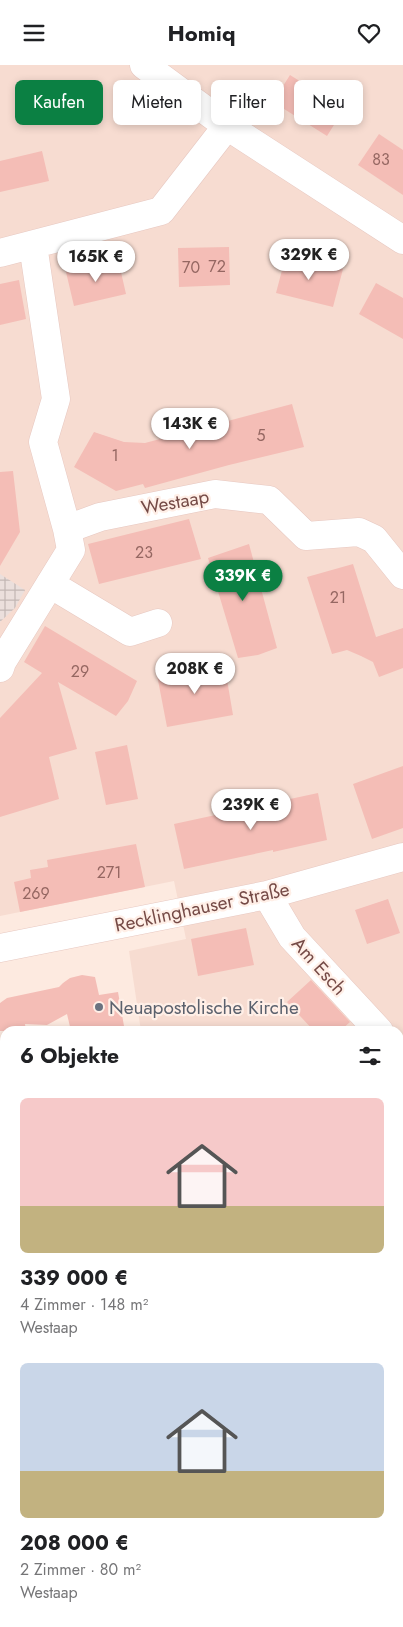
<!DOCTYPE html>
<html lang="de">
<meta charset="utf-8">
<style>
body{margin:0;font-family:Jost,sans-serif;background:#f6f6f6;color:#202124;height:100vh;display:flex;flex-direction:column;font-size:19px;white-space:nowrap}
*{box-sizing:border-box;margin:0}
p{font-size:16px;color:#757577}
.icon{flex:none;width:28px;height:28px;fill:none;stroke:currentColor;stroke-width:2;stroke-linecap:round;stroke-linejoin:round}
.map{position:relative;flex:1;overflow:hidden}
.details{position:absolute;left:0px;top:961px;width:404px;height:601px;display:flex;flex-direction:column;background:#fff;border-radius:15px 15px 0 0;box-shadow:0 2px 8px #0003}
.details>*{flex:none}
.hud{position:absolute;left:15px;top:15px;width:374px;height:45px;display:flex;gap:10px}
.price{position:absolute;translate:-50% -42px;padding:0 11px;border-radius:18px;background:#fff;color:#222;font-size:16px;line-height:32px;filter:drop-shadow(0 1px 2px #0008)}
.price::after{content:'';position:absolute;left:50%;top:30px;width:15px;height:11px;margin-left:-8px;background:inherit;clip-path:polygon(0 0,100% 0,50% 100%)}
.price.selected{background:#0b8043;color:#fff}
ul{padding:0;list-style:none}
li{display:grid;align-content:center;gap:10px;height:265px;padding:0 20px}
li span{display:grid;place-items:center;height:155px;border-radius:8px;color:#555}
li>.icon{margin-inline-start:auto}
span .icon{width:90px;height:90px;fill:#fffc;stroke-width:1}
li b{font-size:21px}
h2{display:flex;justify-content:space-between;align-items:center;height:60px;padding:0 20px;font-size:21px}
.tag{padding:0 18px;border-radius:8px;background:#fff;box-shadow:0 2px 8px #0003;font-size:18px;line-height:45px}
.tag.selected{background:#0b8043;color:#fff}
header{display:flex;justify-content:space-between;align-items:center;height:65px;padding:0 20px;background:#fff;font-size:22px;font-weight:700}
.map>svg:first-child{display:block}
.residential{fill:#f7dcd1}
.industrial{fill:url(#industrial-grid)}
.park{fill:url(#park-crowns)}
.building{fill:#f4bdb6}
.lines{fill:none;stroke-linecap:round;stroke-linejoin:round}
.minor-casing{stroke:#e7c8c1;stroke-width:29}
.path{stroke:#d9a09a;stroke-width:3;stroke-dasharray:1 4;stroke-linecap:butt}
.minor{stroke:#fff;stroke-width:28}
.worship-dot{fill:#6b7280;stroke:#ffefe7;stroke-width:2}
.labels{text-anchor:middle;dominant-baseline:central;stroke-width:4.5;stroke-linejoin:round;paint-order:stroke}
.number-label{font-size:16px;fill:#956762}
.street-label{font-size:19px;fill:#754a46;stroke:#ffefe7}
.worship-label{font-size:19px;fill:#5b616d;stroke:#ffefe7;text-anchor:start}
</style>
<header><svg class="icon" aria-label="menu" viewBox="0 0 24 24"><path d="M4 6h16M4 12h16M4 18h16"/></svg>Homiq<svg class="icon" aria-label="heart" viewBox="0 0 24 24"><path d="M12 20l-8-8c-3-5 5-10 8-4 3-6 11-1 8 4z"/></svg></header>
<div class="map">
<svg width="403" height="1562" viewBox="0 0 403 1562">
<defs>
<pattern id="industrial-grid" width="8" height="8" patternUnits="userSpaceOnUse" patternTransform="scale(1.25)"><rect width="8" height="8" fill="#ebdfdc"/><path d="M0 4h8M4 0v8" fill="none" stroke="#c3b7b4"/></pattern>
<pattern id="park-crowns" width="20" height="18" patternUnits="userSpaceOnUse" patternTransform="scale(1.25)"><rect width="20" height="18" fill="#ddebbe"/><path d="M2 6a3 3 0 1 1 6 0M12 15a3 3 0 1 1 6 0" fill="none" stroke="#c1cba5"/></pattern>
</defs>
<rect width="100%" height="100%" fill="#fdeae0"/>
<path class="residential" d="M0 0H403V1562H274L272 1558H399V966H141L129 886 186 874 174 816 0 851Z"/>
<path class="industrial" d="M0 509 25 525 15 543 0 557Z"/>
<path class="park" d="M0 1072 5 1084V1558H272L274 1562H0Z"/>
<path class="building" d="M290 10 344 44 327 71 273 37Z
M379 69 403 85V130L358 100Z
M42 86 49 116 0 127V96Z
M229 182 230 220 179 222 178 183Z
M286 190 343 204 333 242 276 228Z
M118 194 126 229 74 241 66 207Z
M19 215 26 254 0 260V219Z
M376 218 403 233V274L359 249Z
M292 339 304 382 229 400 145 423 143 419 116 426 74 402 94 367 124 377 145 378Z
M13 406 20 467 0 501V407Z
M189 454 201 494 99 519 88 479Z
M249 479 277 583 258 590 238 593 208 493Z
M353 499 376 572 403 563V603L379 612 373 597 361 591 347 585 332 589 307 512Z
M45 561 137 616 128 636 116 651 58 617 77 684 49 692 59 734 0 752V653L42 608 24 597Z
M224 597 233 650 167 662 157 610 203 604 202 601Z
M127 680 138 734 106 740 95 687Z
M403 701V763L372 774 353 719Z
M318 728 327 775 273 787V785L184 804 174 759Z
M136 779 145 822 20 847 14 817 31 813 30 805 48 802 47 795Z
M388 834 400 868 367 879 355 845Z
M246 863 254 900 198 911 191 874Z
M82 910 95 912 99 930 118 927 124 961 110 964V966H71L67 949 47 960 25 959 26 966H0V938L7 933 59 922 63 918 70 913Z
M311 915 350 957 340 966H314L287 937Z"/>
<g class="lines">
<g class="minor-casing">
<path id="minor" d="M144 0 227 61 403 175
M0 188 161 146 227 61
M67 464 100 452 215 429 269 435 306 471 359 467 374 474 403 510
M50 519 130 567 158 558
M0 603 2 597 71 485 67 464 43 377 56 334 33 180
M267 830 292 872 379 966
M0 883 267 830 403 792
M399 987 403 992"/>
</g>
<path class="path" d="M49 962 53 966
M0 1095 5 1107
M0 1555 4 1562
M209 1558 210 1562
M32 1562 34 1558"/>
<use href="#minor" class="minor"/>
</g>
<circle class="worship-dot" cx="99" cy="942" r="5"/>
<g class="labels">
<g class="number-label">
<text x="381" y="94">83</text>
<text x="217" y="201">72</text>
<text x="191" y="202">70</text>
<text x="261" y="370">5</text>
<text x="115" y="390">1</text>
<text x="144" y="487">23</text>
<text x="338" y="532">21</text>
<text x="80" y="606">29</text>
<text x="109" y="807">271</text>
<text x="36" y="828">269</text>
</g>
<g class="street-label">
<text transform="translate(175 437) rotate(-10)">Westaap</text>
<text transform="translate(202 842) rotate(-12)">Recklinghauser Straße</text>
<text transform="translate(319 901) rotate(48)">Am Esch</text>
</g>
<g class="worship-label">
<text x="109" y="942">Neuapostolische Kirche</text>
</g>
</g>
</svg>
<b class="price" style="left:309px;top:216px">329K €</b>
<b class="price" style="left:96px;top:218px">165K €</b>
<b class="price" style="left:190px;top:385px">143K €</b>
<b class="price selected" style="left:243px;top:537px">339K €</b>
<b class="price" style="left:195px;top:630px">208K €</b>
<b class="price" style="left:251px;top:766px">239K €</b>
<div class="hud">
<a class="tag selected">Kaufen</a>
<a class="tag">Mieten</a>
<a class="tag">Filter</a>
<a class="tag">Neu</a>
</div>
<section class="details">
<h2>6 Objekte<svg class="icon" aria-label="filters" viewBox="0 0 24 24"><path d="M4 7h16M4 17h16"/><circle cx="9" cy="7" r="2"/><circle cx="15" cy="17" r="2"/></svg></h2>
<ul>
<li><span style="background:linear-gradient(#f6c9c9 70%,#c2b280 0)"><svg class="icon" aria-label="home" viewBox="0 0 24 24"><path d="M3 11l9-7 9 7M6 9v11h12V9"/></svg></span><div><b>339 000 €</b><p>4 Zimmer · 148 m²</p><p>Westaap</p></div></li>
<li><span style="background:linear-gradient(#c9d6e8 70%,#c2b280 0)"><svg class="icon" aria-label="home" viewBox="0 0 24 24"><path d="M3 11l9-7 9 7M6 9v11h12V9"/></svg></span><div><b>208 000 €</b><p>2 Zimmer · 80 m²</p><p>Westaap</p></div></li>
</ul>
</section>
</div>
